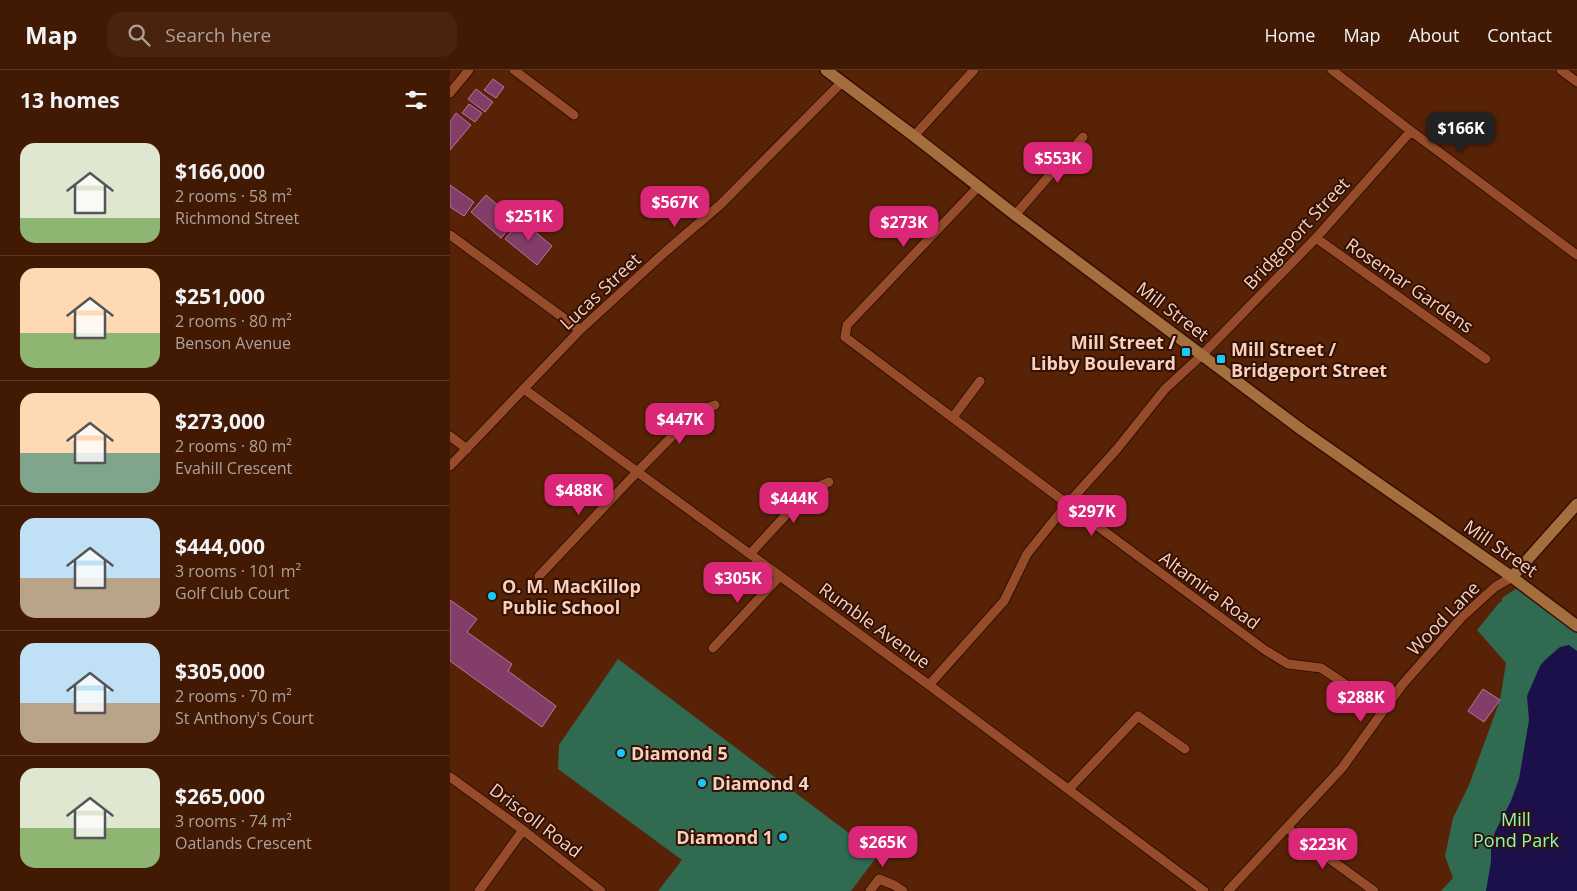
<!DOCTYPE html>
<meta charset="utf-8">
<style>
body{margin:0;font-family:"Open Sans",sans-serif;background:#49230e;color:#f1f3f6;height:100vh;display:flex;flex-direction:column;font-size:19px;white-space:nowrap}
*{box-sizing:border-box;margin:0}
p{font-size:16px;color:#aea19a}
.icon{flex:none;width:28px;height:28px;fill:none;stroke:currentColor;stroke-width:2;stroke-linecap:round;stroke-linejoin:round}
.map{position:relative;flex:1;overflow:hidden}
.drawer{display:flex;flex-direction:column;background:#421a04;width:450px}
.drawer>*{flex:none}
.price{position:absolute;translate:-50% -42px;padding:0 11px;border-radius:10px;background:#db2777;color:#fff;font-size:16px;line-height:32px;filter:drop-shadow(0 1px 2px #0008)}
.price::after{content:'';position:absolute;left:50%;top:30px;width:15px;height:11px;margin-left:-8px;background:inherit;clip-path:polygon(0 0,100% 0,50% 100%)}
.price.active{background:#222;color:#fff}
ul{padding:0;list-style:none}
li{display:flex;align-items:center;gap:15px;height:125px;padding:0 20px}
li+li{border-top:1px solid #5a3826}
li span{display:grid;place-items:center;flex:none;width:140px;height:100px;border-radius:15px;color:#555}
li>.icon{margin-inline-start:auto}
span .icon{width:60px;height:60px;fill:#fffc;stroke-width:1}
li b{font-size:21px}
h2{display:flex;justify-content:space-between;align-items:center;height:60px;padding:0 20px;font-size:21px}
header{display:flex;align-items:center;gap:30px;box-sizing:border-box;height:70px;padding:0 25px;background:#421a04;border-bottom:1px solid #5a3826}
header strong{font-size:24px}
nav{display:flex;gap:28px;margin-inline-start:auto;font-size:18px}
.search{width:350px;height:45px;background:#49230e;display:flex;align-items:center;gap:12px;box-sizing:border-box;padding:0 18px;border-radius:15px;color:#aea19a;font-size:19px}
main{display:flex;flex:1;min-height:0}
.map>svg:first-child{display:block}
.green{fill:#2f6a51}
.water{fill:#1b104a}
.building{fill:#823d68;stroke:#be739f}
.lines{fill:none;stroke-linecap:round;stroke-linejoin:round}
.street-casing{stroke:#340f00;stroke-width:11}
.secondary-casing{stroke:#340f00;stroke-width:14}
.street{stroke:#964c2a;stroke-width:9}
.secondary{stroke:#a46e3f;stroke-width:11}
.poi-dot{fill:#14cafb;stroke:#311205;stroke-width:2}
.labels{text-anchor:middle;dominant-baseline:central;stroke-width:4;stroke-linejoin:round;paint-order:stroke}
.street-label{font-size:18px;fill:#fbcfbd;stroke:#311205}
.poi-label{font-size:18px;font-weight:bold;fill:#fbcfbd;stroke:#311205;text-anchor:start}
.park-label{font-size:18px;fill:#83fcc9;stroke:#311205}
</style>
<header>
<strong>Map</strong>
<div class="search"><svg class="icon" aria-label="search" viewBox="0 0 24 24"><circle cx="10" cy="10" r="6"/><path d="M15 15l6 6"/></svg>Search here</div>
<nav><a>Home</a><a>Map</a><a>About</a><a>Contact</a></nav>
</header>
<main>
<section class="drawer">
<h2>13 homes<svg class="icon" aria-label="filters" viewBox="0 0 24 24"><path d="M4 7h16M4 17h16"/><circle cx="9" cy="7" r="2"/><circle cx="15" cy="17" r="2"/></svg></h2>
<ul>
<li><span style="background:linear-gradient(#dfe7d0 75%,#8fb573 0)"><svg class="icon" aria-label="home" viewBox="0 0 24 24"><path d="M3 11l9-7 9 7M6 9v11h12V9"/></svg></span><div><b>$166,000</b><p>2 rooms · 58 m²</p><p>Richmond Street</p></div></li>
<li><span style="background:linear-gradient(#ffd9b3 65%,#8fb573 0)"><svg class="icon" aria-label="home" viewBox="0 0 24 24"><path d="M3 11l9-7 9 7M6 9v11h12V9"/></svg></span><div><b>$251,000</b><p>2 rooms · 80 m²</p><p>Benson Avenue</p></div></li>
<li><span style="background:linear-gradient(#ffd9b3 60%,#7fa58c 0)"><svg class="icon" aria-label="home" viewBox="0 0 24 24"><path d="M3 11l9-7 9 7M6 9v11h12V9"/></svg></span><div><b>$273,000</b><p>2 rooms · 80 m²</p><p>Evahill Crescent</p></div></li>
<li><span style="background:linear-gradient(#bfe0f5 60%,#b9a48a 0)"><svg class="icon" aria-label="home" viewBox="0 0 24 24"><path d="M3 11l9-7 9 7M6 9v11h12V9"/></svg></span><div><b>$444,000</b><p>3 rooms · 101 m²</p><p>Golf Club Court</p></div></li>
<li><span style="background:linear-gradient(#bfe0f5 60%,#b9a48a 0)"><svg class="icon" aria-label="home" viewBox="0 0 24 24"><path d="M3 11l9-7 9 7M6 9v11h12V9"/></svg></span><div><b>$305,000</b><p>2 rooms · 70 m²</p><p>St Anthony's Court</p></div></li>
<li><span style="background:linear-gradient(#dfe7d0 60%,#8fb573 0)"><svg class="icon" aria-label="home" viewBox="0 0 24 24"><path d="M3 11l9-7 9 7M6 9v11h12V9"/></svg></span><div><b>$265,000</b><p>3 rooms · 74 m²</p><p>Oatlands Crescent</p></div></li>
</ul>
</section>
<div class="map">
<svg width="1127" height="821" viewBox="0 0 1127 821">
<rect width="100%" height="100%" fill="#582206"/>
<path class="green" d="M1067 518 1127 563V821H991L1003 808 995 786 1003 748 1019 715 1050 630 1056 593 1027 560 1049 533 1052 531V528Z
M168 589 428 785 401 821H208L232 790 108 699 109 675Z"/>
<path class="water" d="M1119 575 1127 581V821H1036L1041 791V780L1045 762 1061 731 1069 709 1079 650 1077 626 1090 596 1095 590 1110 577Z"/>
<path class="building" d="M43 9 54 17 46 28 34 20Z
M26 19 43 32 35 42 18 29Z
M19 34 32 43 25 52 12 43Z
M6 43 21 55 0 80V52Z
M0 115 24 132 14 146 0 137Z
M36 125 66 151 51 168 21 142Z
M71 150 102 176 87 195 55 169Z
M0 530 27 549 17 562 62 594 58 601 106 636 92 657 0 591Z
M1033 619 1050 630 1034 652 1018 641Z"/>
<g class="lines">
<g class="street-casing">
<path id="street" d="M64 0 124 45
M882 0 961 61 1127 185
M1111 0 1127 12
M0 23 19 0
M464 66 524 0
M528 117 397 255 395 267 631 444 815 580 838 594 871 598 934 640
M565 145 633 67
M0 165 130 260
M866 168 1036 289
M74 319 479 615 754 821
M503 347 530 311
M0 366 17 379
M0 396 130 260 215 182 271 134 392 12
M300 484 358 421 379 412
M89 506 187 402 245 343 265 335
M263 578 330 506
M479 615 554 531 577 484 613 439 667 379 715 319 752 285 866 168 961 61
M0 707 73 760 151 821
M619 719 688 646 735 679
M837 758 924 821
M29 821 73 760
M420 821 429 809 444 815 453 821
M778 821 892 698 952 615 1012 547 1045 517 1062 507"/>
</g>
<g class="secondary-casing">
<path id="secondary" d="M376 0 464 66 565 145 852 360 1062 507 1127 556
M1062 507 1127 434"/>
</g>
<use href="#street" class="street"/>
<use href="#secondary" class="secondary"/>
</g>
<g class="poi-dot">
<rect x="731" y="277" width="10" height="10" rx="2.5"/>
<rect x="766" y="284" width="10" height="10" rx="2.5"/>
<circle cx="42" cy="526" r="5"/>
<circle cx="171" cy="683" r="5"/>
<circle cx="252" cy="713" r="5"/>
<circle cx="333" cy="767" r="5"/>
</g>
<g class="labels">
<g class="street-label">
<text transform="translate(846 163) rotate(-47)">Bridgeport Street</text>
<text transform="translate(960 215) rotate(35)">Rosemar Gardens</text>
<text transform="translate(150 221) rotate(-43)">Lucas Street</text>
<text transform="translate(723 241) rotate(37)">Mill Street</text>
<text transform="translate(1051 478) rotate(35)">Mill Street</text>
<text transform="translate(760 520) rotate(36)">Altamira Road</text>
<text transform="translate(993 548) rotate(-46)">Wood Lane</text>
<text transform="translate(425 555) rotate(36)">Rumble Avenue</text>
<text transform="translate(86 750) rotate(37)">Driscoll Road</text>
</g>
<g class="poi-label">
<text x="726" y="272" text-anchor="end">Mill Street /<tspan x="726" dy="21">Libby Boulevard</tspan></text>
<text x="781" y="279">Mill Street /<tspan x="781" dy="21">Bridgeport Street</tspan></text>
<text x="52" y="516">O. M. MacKillop<tspan x="52" dy="21">Public School</tspan></text>
<text x="181" y="683">Diamond 5</text>
<text x="262" y="713">Diamond 4</text>
<text x="323" y="767" text-anchor="end">Diamond 1</text>
</g>
<g class="park-label">
<text x="1066" y="749">Mill<tspan x="1066" dy="21">Pond Park</tspan></text>
</g>
</g>
</svg>
<b class="price active" style="left:1011px;top:84px">$166K</b>
<b class="price" style="left:608px;top:114px">$553K</b>
<b class="price" style="left:225px;top:158px">$567K</b>
<b class="price" style="left:79px;top:172px">$251K</b>
<b class="price" style="left:454px;top:178px">$273K</b>
<b class="price" style="left:230px;top:375px">$447K</b>
<b class="price" style="left:129px;top:446px">$488K</b>
<b class="price" style="left:344px;top:454px">$444K</b>
<b class="price" style="left:642px;top:467px">$297K</b>
<b class="price" style="left:288px;top:534px">$305K</b>
<b class="price" style="left:911px;top:653px">$288K</b>
<b class="price" style="left:433px;top:798px">$265K</b>
<b class="price" style="left:873px;top:800px">$223K</b>
</div>
</main>
